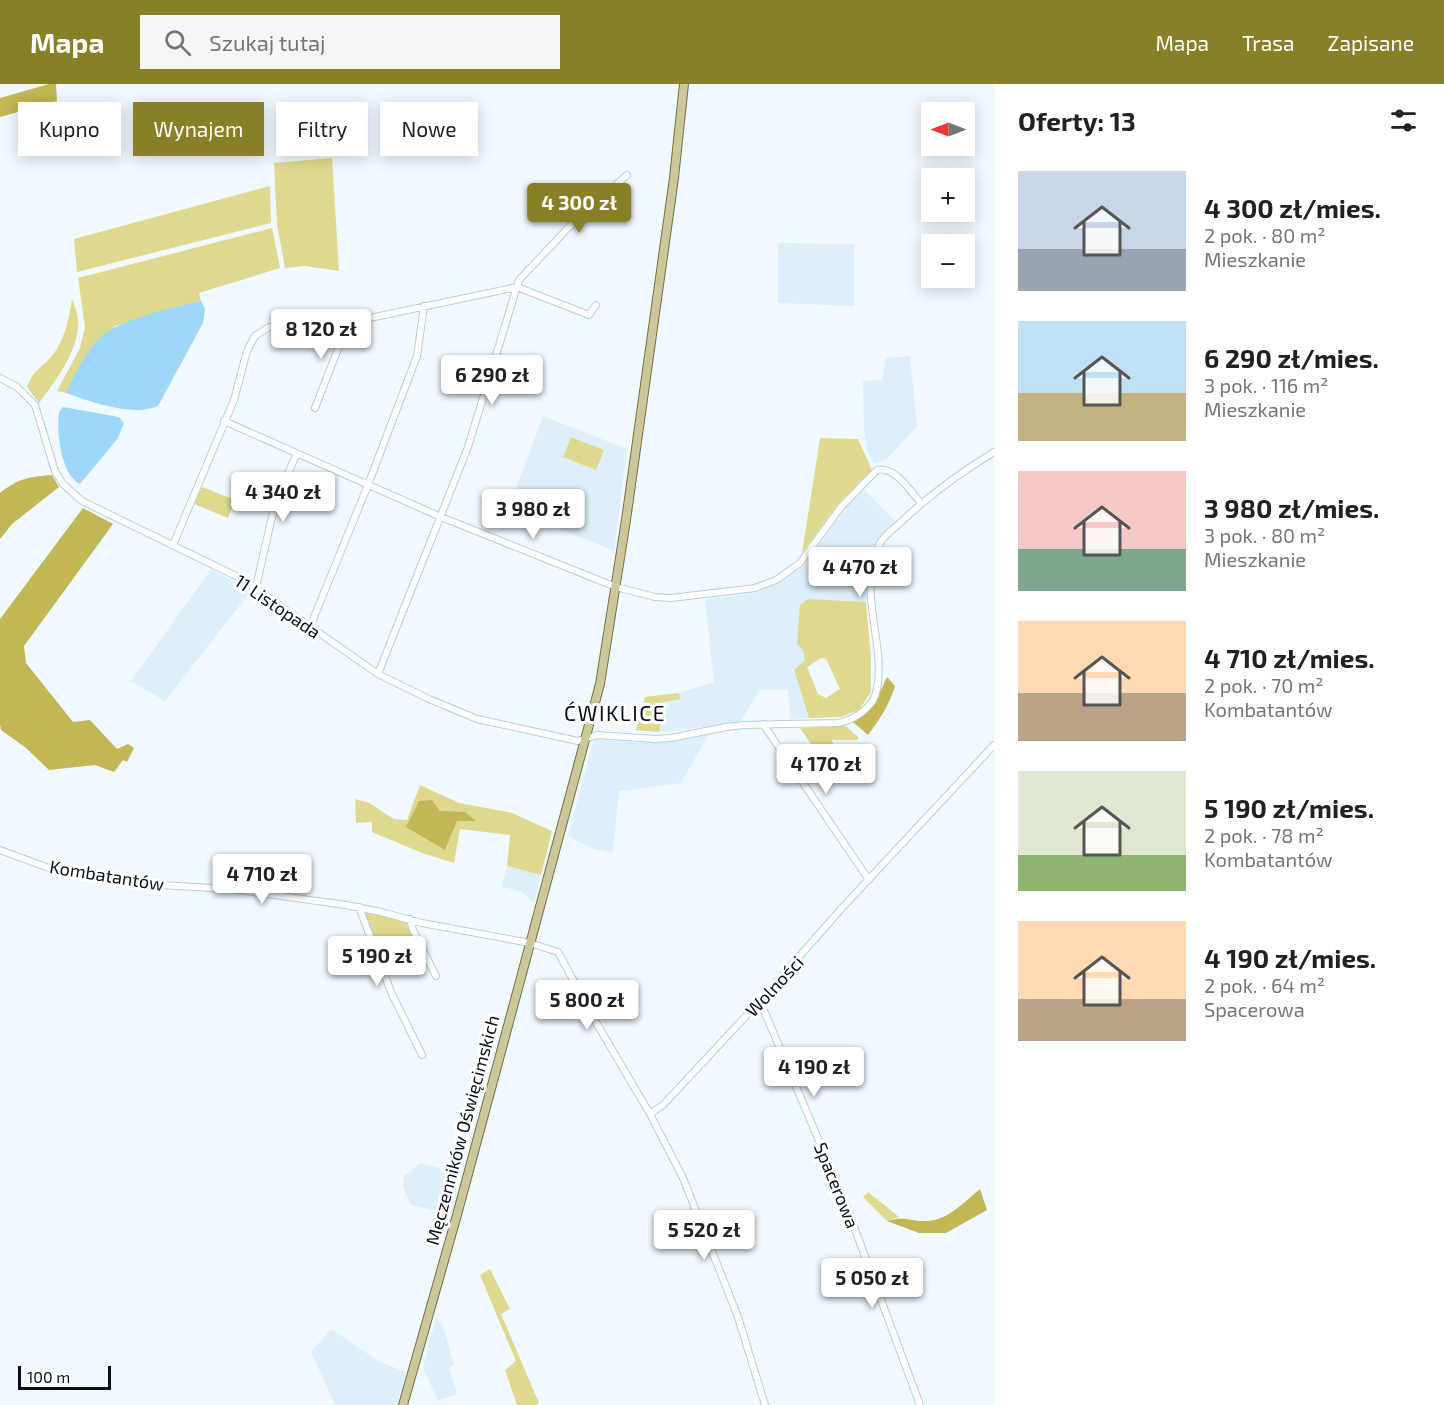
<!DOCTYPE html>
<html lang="pl">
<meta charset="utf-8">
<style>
body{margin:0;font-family:"Exo 2",sans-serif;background:#f6f6f6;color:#202124;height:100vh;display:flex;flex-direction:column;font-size:22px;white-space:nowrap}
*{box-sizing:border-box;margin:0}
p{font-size:20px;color:#757577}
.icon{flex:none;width:33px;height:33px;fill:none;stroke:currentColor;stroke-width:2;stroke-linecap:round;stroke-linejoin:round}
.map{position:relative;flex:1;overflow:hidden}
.drawer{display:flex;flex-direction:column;background:#fff;width:450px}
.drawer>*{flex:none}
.top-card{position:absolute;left:18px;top:18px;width:570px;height:54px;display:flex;gap:12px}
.needle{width:39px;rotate:270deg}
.fabs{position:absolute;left:921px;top:18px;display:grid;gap:12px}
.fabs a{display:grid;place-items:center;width:54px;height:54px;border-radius:0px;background:#fff;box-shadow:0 3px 15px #0003;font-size:30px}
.scale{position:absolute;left:18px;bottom:15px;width:93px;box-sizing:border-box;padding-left:6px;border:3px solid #081015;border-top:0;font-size:16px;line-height:21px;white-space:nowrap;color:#081015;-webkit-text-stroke:4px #fff;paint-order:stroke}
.price{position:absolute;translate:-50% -51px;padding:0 14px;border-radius:6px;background:#fff;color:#222;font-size:20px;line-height:39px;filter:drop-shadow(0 2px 3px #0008)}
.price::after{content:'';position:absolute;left:50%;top:36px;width:18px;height:14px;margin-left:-9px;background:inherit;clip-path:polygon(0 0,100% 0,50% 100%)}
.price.active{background:#888027;color:#fff}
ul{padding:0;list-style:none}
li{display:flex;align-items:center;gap:18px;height:150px;padding:0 24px}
li span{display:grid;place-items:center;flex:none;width:168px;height:120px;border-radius:0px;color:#555}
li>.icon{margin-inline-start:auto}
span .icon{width:72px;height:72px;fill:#fffc;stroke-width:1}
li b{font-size:26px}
h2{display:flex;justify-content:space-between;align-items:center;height:72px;padding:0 24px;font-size:26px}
.chip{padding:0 21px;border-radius:0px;background:#fff;box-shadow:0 3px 15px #0003;font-size:21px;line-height:54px}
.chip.active{background:#888027;color:#fff}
header{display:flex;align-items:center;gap:36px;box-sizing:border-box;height:84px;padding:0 30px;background:#888027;color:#fff}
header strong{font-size:28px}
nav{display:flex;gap:33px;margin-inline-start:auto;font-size:21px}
.search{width:420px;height:54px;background:#f6f6f6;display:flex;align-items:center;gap:15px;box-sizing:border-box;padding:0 21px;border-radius:0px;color:#757577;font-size:22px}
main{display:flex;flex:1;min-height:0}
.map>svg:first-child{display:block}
.built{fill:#ddeffa}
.green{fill:#dfd990;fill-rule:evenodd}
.forest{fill:#c1b754}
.water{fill:#9ed7f7}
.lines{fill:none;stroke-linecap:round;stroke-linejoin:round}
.minor-casing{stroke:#b7cedc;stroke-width:8}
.major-casing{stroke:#717042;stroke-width:10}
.minor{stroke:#fff;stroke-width:6}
.major{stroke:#ccc89c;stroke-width:8}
.labels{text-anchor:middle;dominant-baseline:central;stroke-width:6;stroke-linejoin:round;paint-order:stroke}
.street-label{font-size:18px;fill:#081015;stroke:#fff}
.quarter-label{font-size:21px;letter-spacing:1.5px;fill:#081015;stroke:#fff}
</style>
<header>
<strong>Mapa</strong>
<div class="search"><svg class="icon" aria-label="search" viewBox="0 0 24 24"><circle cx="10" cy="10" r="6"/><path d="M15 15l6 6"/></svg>Szukaj tutaj</div>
<nav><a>Mapa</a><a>Trasa</a><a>Zapisane</a></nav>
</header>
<main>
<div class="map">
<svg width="994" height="1321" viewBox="0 0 994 1321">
<rect width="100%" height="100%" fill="#f0f9ff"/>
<path class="built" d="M778 159 854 160V222L778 219Z
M910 272 917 342 886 376 874 379 867 366 864 346 863 297 882 296 886 274Z
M543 332 627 365 614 467 509 424Z
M863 405 895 437 878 454 870 471 866 494V518L808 515 803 566 805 576 794 586 809 634 790 635 788 605 760 606 741 637 669 648 636 646 645 613 679 609 714 598 705 515 755 509 778 499 804 482 843 427Z
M211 485 251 507 165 617 131 597Z
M709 650 681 699 619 707 613 769 593 765 568 752 594 655 654 659 690 655Z
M507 782 541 791 534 819 520 807 502 803Z
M420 1079 440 1084 453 1105 457 1106 451 1130 411 1121 403 1103 404 1092Z
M436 1234 443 1242 454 1281 449 1283 457 1310 438 1317 423 1284Z
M331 1245 380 1278 406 1288 397 1321H335L311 1268Z"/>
<path class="green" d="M332 74 339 187 305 182 285 184 277 141 274 79Z
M270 102 271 139 77 188 74 155Z
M272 144 280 184 199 209 201 217 115 242 90 265 66 309 57 307 80 264 85 243 78 194Z
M72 215C76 225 79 233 78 243 76 270 55 298 39 319L27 303C35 284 38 287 50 274 64 259 69 235 72 215Z
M571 353 604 366 596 386 563 373Z
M820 354 858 355 872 386 838 420 802 469Z
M202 403 235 416 228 434 194 420Z
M545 415 559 421 552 438 538 431Z
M808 515 866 518 871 574V608L859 626 841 633 809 634 794 586 805 576 803 566 797 560 800 521ZM821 574 826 575 840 605 826 614 818 610 807 583Z
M679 609 680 615 659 619 661 638 659 648 636 646 645 613Z
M846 642 859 654 856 656H831L854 689 839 700 800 644Z
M420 701 459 719 512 729 552 747 541 791 507 782 510 751 460 745 454 779 422 769 372 748V738L356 739 355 715 369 719 394 735 407 736Z
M363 828 408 837 416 856 380 871Z
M868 1108 899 1133 887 1137 863 1113Z
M490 1185 510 1225 501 1230 539 1319 536 1321H517L505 1286 516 1277 480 1191Z"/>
<path class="forest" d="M49 0H56L57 17 0 33V14Z
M52 391 59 403 12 440 0 455V409C19 394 29 393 52 391Z
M83 424 113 440 24 562 26 579 73 638 90 636 117 665 128 660 134 664 127 678 123 676 114 688 95 681 49 686 26 664 1 646 0 640V535Z
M887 593 895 602C889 621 880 635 868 651L853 638C874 627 877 614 887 593Z
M432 716 440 727 465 728 476 737H457L445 766 406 743 419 717Z
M980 1105 987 1126 946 1149H919L887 1137C904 1132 909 1137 924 1137 947 1138 964 1118 980 1105Z"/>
<path class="water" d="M201 217 205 225 203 239 158 322C133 333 91 318 66 309 76 288 86 265 104 250 123 235 175 223 201 217Z
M63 323 119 333 124 339 118 354 80 400C61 391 56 347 59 328Z"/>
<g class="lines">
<g class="minor-casing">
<path id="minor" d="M0 294 17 303 35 321 55 387 63 400 82 417 242 495 378 590 429 615 477 635 578 657 597 651 655 655 671 654 726 643 744 641 838 639C855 636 874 623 877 605 886 558 856 505 880 459 884 452 892 446 899 440 929 411 958 390 994 368
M315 324 343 252 351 238
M224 337 441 433 616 503 655 513 671 514 755 504 776 496 800 479 841 423 877 386C895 382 910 407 921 419
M173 461 234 316 247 267 255 252 269 243H304L351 238 517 203 589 231 596 221
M256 503 271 437 278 413 296 371
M310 543 368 401 417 272 424 222
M378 590 468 363 519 196 568 144 627 91
M763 640 869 796
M0 766 46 783 159 801 231 805 346 821 381 828 422 839 530 859 558 868 597 940 650 1030 683 1094 738 1233 765 1321
M359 823 391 908 422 971
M410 835 413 846 436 892
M760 917 846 1121 920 1321
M650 1030 663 1021 760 917 842 824 994 661"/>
</g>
<g class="major-casing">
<path id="major" d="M403 1321 457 1131 600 600 626 436 674 94 684 0"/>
</g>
<use href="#minor" class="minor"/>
<use href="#major" class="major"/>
</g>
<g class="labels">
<g class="street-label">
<text transform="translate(278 522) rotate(34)">11 Listopada</text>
<text transform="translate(107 791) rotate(9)">Kombatantów</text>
<text transform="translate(774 902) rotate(-47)">Wolności</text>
<text transform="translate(462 1046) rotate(-75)">Męczenników Oświęcimskich</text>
<text transform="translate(837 1101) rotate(68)">Spacerowa</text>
</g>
<g class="quarter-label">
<text x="615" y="628">ĆWIKLICE</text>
</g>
</g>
</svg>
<div class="fabs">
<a><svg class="needle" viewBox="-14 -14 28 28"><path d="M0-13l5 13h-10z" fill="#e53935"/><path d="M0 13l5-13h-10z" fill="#757577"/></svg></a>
<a>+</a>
<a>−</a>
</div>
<div class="scale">100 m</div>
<b class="price active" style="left:579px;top:150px">4 300 zł</b>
<b class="price" style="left:321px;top:276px">8 120 zł</b>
<b class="price" style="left:492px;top:322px">6 290 zł</b>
<b class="price" style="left:283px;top:439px">4 340 zł</b>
<b class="price" style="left:533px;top:456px">3 980 zł</b>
<b class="price" style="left:860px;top:514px">4 470 zł</b>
<b class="price" style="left:826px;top:711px">4 170 zł</b>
<b class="price" style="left:262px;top:821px">4 710 zł</b>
<b class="price" style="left:377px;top:903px">5 190 zł</b>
<b class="price" style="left:587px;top:947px">5 800 zł</b>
<b class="price" style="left:814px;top:1014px">4 190 zł</b>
<b class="price" style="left:704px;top:1177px">5 520 zł</b>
<b class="price" style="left:872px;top:1225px">5 050 zł</b>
<div class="top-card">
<a class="chip">Kupno</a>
<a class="chip active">Wynajem</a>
<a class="chip">Filtry</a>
<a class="chip">Nowe</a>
</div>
</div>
<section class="drawer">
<h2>Oferty: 13<svg class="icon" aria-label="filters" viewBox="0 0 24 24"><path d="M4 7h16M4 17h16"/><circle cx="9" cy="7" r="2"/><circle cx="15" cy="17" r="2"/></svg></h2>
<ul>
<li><span style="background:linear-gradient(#c9d6e8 65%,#9aa5b1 0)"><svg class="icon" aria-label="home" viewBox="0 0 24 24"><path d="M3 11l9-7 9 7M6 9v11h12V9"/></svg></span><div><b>4 300 zł/mies.</b><p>2 pok. · 80 m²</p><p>Mieszkanie</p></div></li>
<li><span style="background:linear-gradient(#bfe0f5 60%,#c2b280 0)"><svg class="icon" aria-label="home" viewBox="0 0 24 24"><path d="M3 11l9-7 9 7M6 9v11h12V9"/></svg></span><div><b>6 290 zł/mies.</b><p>3 pok. · 116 m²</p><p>Mieszkanie</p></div></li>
<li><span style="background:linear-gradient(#f6c9c9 65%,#7fa58c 0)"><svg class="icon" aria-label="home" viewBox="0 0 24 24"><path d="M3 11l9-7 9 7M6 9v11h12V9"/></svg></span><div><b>3 980 zł/mies.</b><p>3 pok. · 80 m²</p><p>Mieszkanie</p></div></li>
<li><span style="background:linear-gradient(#ffd9b3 60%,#b9a48a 0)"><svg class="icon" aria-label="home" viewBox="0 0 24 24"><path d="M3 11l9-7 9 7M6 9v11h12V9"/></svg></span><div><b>4 710 zł/mies.</b><p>2 pok. · 70 m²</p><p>Kombatantów</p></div></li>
<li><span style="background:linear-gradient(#dfe7d0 70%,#8fb573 0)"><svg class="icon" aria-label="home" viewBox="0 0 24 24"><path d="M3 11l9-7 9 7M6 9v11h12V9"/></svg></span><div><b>5 190 zł/mies.</b><p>2 pok. · 78 m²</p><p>Kombatantów</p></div></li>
<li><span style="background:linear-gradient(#ffd9b3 65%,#b9a48a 0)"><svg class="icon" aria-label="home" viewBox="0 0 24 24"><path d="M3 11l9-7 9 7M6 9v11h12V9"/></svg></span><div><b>4 190 zł/mies.</b><p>2 pok. · 64 m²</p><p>Spacerowa</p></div></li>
</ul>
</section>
</main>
